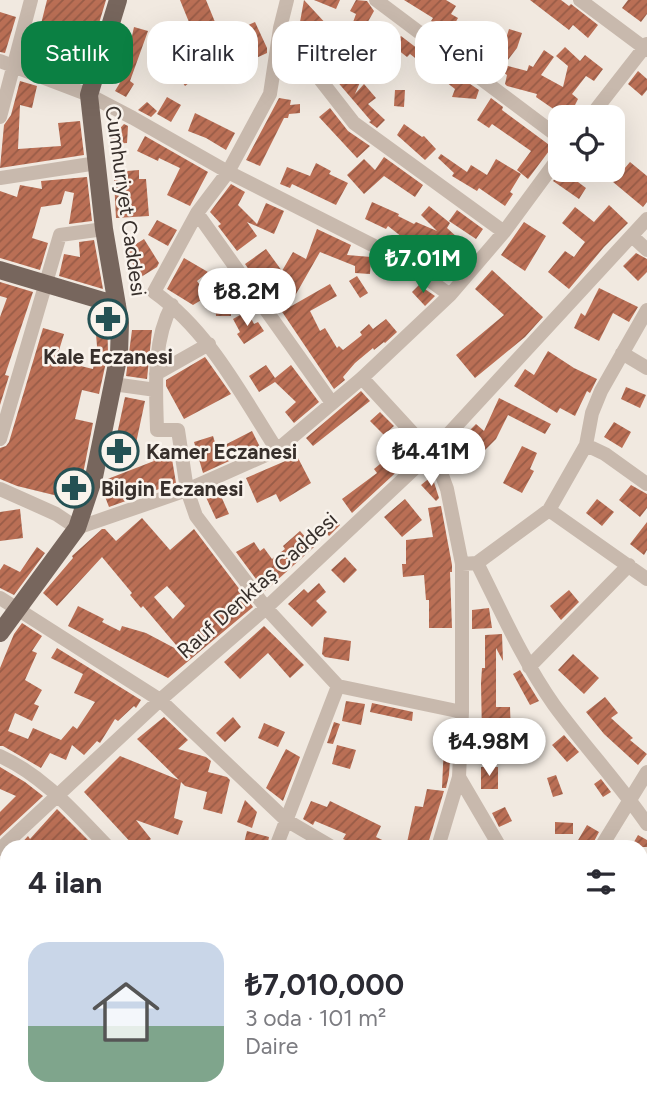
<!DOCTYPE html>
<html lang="tr">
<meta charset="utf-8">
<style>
body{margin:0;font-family:Figtree,sans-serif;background:#f2f2f3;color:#2b2b33;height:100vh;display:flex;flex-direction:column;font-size:26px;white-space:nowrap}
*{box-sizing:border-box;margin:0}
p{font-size:23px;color:#7c7c81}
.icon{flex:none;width:38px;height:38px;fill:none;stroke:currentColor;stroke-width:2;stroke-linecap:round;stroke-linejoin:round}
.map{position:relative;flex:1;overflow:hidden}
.sheet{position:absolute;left:0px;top:840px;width:648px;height:273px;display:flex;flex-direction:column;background:#fff;border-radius:21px 21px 0 0;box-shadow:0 7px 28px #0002}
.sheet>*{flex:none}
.guide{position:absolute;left:21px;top:21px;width:606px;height:63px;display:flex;gap:14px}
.controls{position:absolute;left:548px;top:105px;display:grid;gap:14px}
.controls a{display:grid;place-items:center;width:77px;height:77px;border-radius:14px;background:#fff;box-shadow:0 7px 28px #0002;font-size:35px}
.price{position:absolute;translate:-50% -60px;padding:0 16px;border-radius:24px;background:#fff;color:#222;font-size:23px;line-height:46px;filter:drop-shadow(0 2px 4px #0008)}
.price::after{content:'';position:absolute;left:50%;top:42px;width:21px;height:16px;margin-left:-10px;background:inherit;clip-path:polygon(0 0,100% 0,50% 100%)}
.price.current{background:#0b8043;color:#fff}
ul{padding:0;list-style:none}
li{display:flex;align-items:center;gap:21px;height:175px;padding:0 28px}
li span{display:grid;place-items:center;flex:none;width:196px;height:140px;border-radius:21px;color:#555}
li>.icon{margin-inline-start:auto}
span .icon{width:84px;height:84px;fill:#fffc;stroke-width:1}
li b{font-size:30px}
h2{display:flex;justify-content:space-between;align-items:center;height:84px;padding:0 28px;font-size:30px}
.tag{padding:0 24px;border-radius:21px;background:#fff;box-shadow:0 7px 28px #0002;font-size:24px;line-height:63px}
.tag.current{background:#0b8043;color:#fff}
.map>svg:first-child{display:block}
.building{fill:url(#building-hatch);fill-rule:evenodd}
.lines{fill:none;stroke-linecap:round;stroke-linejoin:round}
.minor{stroke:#c8b9ad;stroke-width:14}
.major{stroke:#77665d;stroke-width:18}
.labels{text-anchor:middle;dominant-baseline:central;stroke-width:5;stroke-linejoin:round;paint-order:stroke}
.street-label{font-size:21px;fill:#372f2b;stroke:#f9f3ec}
.poi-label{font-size:21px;font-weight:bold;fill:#372f2b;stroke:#f9f3ec;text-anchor:start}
</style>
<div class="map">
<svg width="647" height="1113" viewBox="0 0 647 1113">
<defs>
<pattern id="building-hatch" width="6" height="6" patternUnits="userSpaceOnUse" patternTransform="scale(1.75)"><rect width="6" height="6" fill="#ba6f55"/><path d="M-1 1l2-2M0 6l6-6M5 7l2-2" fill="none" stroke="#985c47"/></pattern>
</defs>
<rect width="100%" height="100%" fill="#f1e9e0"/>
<path class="building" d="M47 0H106L85 70 32 60Z
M180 0H206L215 22 213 23 222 37 188 61 198 76 185 86 168 61 166 62 158 47 176 37 180 45 195 37Z
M304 0 329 27 307 44 294 27 300 22Z
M314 0H340L336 9Z
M356 0 367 1 374 11 365 27 379 32 368 61 358 57 364 42 348 36 356 14 350 11Z
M404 0H446L456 6 451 14 458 18 450 32 431 21 433 18Z
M530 0H561L569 6 571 4 598 25 588 38 573 25 569 30Z
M628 0H647V14L641 22 622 8Z
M0 12 16 17 5 53 0 52Z
M255 22 267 48V53L252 60 237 30Z
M134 27 148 31 130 81 134 84 126 97 115 91 127 71 111 66 122 33 132 36Z
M509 29 522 33 517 48 504 65 527 71 529 65 533 67 544 50 554 57 541 75 563 87 568 66 556 56 565 47 580 61 585 55 603 69 594 81 586 76 572 94 578 99 569 117H565L536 97 537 94 507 86 505 84 507 75 484 58 496 42 503 48Z
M401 36 418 49 419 46 446 65 445 67 479 90 476 99 452 97 455 89 410 54 407 57 393 46Z
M338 53 361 80 355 94 364 84 376 98 368 104 385 120 377 128 369 122 371 121 323 65Z
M638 71 647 79V90L642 96 628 84Z
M20 81 37 86 32 108 20 105 18 149 61 146 58 123 80 121 84 155 0 168 4 125 11 115Z
M395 90H405L404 107 394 106Z
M167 97 181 105 171 122 157 114Z
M279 98 291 100 290 105 300 104V113L289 114 288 118H284L260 166 246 160Z
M491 98 503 107 502 110 552 147 528 179 517 170 531 151 492 124 489 128 477 120Z
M147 102 157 111 151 117 138 110Z
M330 108 348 131 370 146 357 158 319 117Z
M195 113 235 133 226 150 206 138 188 131Z
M124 124 128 126 127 143 111 144V138Z
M404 124 422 137 424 136 436 149 425 160 397 135Z
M145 136 208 172 190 206 167 195 180 168 159 158 158 161 137 151Z
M441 154 467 172 471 165 487 175 496 159 521 174 510 192 513 194 505 206 479 188 477 191 452 176 454 173 438 158Z
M384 157 423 185 415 197 384 176 364 194 347 175 364 159 375 170Z
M630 162 647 176V202L643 207 613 182Z
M316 163 331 171 329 174 348 183 336 205 292 184 290 188 280 184 287 167 310 176Z
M139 170V179H146L149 216 116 218 114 180H123L127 171Z
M562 170H588L578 182 586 188 579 199 553 181Z
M87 177 92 221 69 224 74 193 65 191 61 204 41 207 32 238 48 243 40 270 0 258V191L17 197 20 185 42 189 41 181Z
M231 184 245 192 238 205 257 224 266 203 284 211 274 234 247 222 257 236 237 251 218 226 221 224 210 212Z
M372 202 399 214 398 216 414 224 416 222 437 231 421 215 429 206 450 223 447 228 469 248 444 275 423 256 428 251 402 237 388 226 386 229 365 219Z
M609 205 628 223 604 247 569 289 548 272 565 251 574 257 585 242 562 223 575 207 594 222Z
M457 210 483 229 476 239 449 221Z
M157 220 177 230 168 246 148 235Z
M524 222 546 236 525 271 501 255Z
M317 229 351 245 347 255 371 257 370 274 355 273V266L320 252 288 308 330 284 337 296 310 311 320 331 325 328 337 348 339 346 343 350 362 335 360 332 369 324 373 329 386 319 397 332 385 343 384 342 374 350 373 348 355 363 343 377 345 380 334 389 262 282 259 284 245 264 266 249 282 271 293 252 306 259Z
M144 239 159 263 157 267 141 277 125 251Z
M94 240 103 289 59 276 64 254 80 257 79 242Z
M636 253 647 259V272L638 281 623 266Z
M184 258 208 272 197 281 208 296 193 305 167 289Z
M492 270 543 317 525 337 475 378 456 355 504 315 475 289Z
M357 276 368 293 360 298 349 281Z
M0 282 33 292 5 375 9 376 0 405V317L7 298 0 296Z
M419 285 435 296 425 306 412 292Z
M599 288 638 307 629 322 613 313 599 341 574 328 581 313 585 316Z
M215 301H230L231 316H216Z
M94 310 107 314 108 353 99 394 82 390 75 419 93 423 83 474 73 503 58 499V496L17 486 0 479V448L6 446 9 442 43 328 64 334 56 360 93 369 97 346Z
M247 311 254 324 258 322 264 331 244 344 237 334 240 332 233 319Z
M132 330H152L147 379 126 376Z
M548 351 574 368 597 379 590 393 587 391 575 416 560 408 557 413 514 386 525 369 534 375Z
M205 357 231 394 184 419 166 386V380Z
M266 365 275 378 291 365 319 402 294 423 285 412 296 402 275 382 259 392 249 376Z
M626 387 646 395 640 408 621 399Z
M361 391 370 401 313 446 306 438Z
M125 397 145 401 132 462 112 458Z
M499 398 551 424 545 434 508 415 496 439 475 460 456 440 466 429 469 431 476 424 484 431Z
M380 412 394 426 384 435 370 421Z
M614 422 631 432 622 448 604 437Z
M252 431 260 447 203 473 194 442 213 436 217 449Z
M407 442 417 453 352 513 342 499 377 473 374 469Z
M522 446 537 453 530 469 534 471 522 493 503 483Z
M170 447 176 483 109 507 102 489 105 480 154 461 151 455Z
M297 456 311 483 280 502 276 494 257 503 246 478Z
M432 476 439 498 436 501 421 485Z
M631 485 647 494V508L640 517 619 500Z
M217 487 229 514 216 519 204 493Z
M405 499 422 520 402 537 384 517Z
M597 499 614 512 602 526 586 513Z
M441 506 452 565V572H450L452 628H429V600H426L424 575 403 577 402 564H406V540L433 537 428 508Z
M20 509 23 538 0 541V512Z
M142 518 170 550 194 529 253 607 168 678 68 626 78 606 104 619 102 622 120 631 122 626 146 633 182 652 143 606 141 608 130 595 132 593 102 557 57 606 43 593 73 558 72 556 102 529H105L116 541ZM167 586 185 606 173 619 154 597Z
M335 519 340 525 329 536 323 529Z
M647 522V550L644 555 630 544Z
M300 531 314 547 265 591 236 552 254 542 260 551 264 548 272 559 285 549 283 546Z
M37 547 45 553 14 595 0 588V570L4 564 20 572Z
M345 557 357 570 344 583 331 570Z
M319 583 326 592 316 601 327 612 312 627 288 604 304 589 308 593Z
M569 590 579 602 561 620 550 606Z
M489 608 492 628 472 629V610Z
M22 623 42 636 32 651 37 653 25 680 42 690 34 704 39 706 32 721 15 713 8 731 28 739 33 728 61 740 73 726 77 729 95 702 74 693 83 674 51 658 57 648 141 700 136 708 134 706 118 721 115 719 100 743 97 741 84 755 72 745 66 760 50 753 41 768 3 746H0V668L14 634Z
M264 626 304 665 290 678 268 653 240 679 224 662Z
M502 634 503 661 496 648V707H510L511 736H482L481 683 482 668H485V635Z
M324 637 351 641 349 661 325 657 322 654Z
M573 654 599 678 584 694 558 670Z
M520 670 539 701 530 705 513 674Z
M605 697 618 713 611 718 633 738 630 740 647 754 638 765 604 734 586 712Z
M346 701 365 704 361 725 342 721Z
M372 703 413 712 412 721 370 712Z
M164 717 188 740 178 749 206 757 211 761 208 772 227 777 230 780 222 814 203 809 207 792 185 786 181 782 174 818 183 821 178 835 136 820 151 839 141 847H135L84 792 120 756 179 780 137 739Z
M233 717 241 727 225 742 216 733Z
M334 722 340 724 333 744 327 743Z
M264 723 285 732 278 747 258 738Z
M564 735 579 752 567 762 552 745Z
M444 744H451L449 775 446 788H442Z
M337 745 356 750 350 769 332 764Z
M286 749 300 757 283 801 266 788Z
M0 767 25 782 43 796 0 836V812L16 796 0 789Z
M481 767H498V789H481Z
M556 775 563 794 553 797 547 778Z
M601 779 611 792 603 797 594 784Z
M427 789 444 791 427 847H406L415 806 423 807Z
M245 800 257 812 252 828 237 822Z
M311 801 327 807 330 801 381 826 376 837 397 847H360L343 839 346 834 315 821 313 825 303 819Z
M505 807 512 821 499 827 492 813Z
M57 809 90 842 89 847H18L28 836 30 839Z
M555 822 573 823V834H555Z
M587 825 599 832 591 847H574Z
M247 831 269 837 267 847H243Z
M638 835 647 840V847H631Z"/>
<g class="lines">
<path class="minor" d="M376 0 560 138
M580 0 647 50
M280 28 354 123 504 232
M0 61 89 95 133 118 228 172 400 259 450 295
M0 117 31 0
M590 117 647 44
M0 178 97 163
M197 213 332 403
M632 236 647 250
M172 305C152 342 156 389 157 430H178L187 490 196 516 266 608 338 686 462 712
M622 353 647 368
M156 374 209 344
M362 378 431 453 440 470 447 489 462 564V712L459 777 438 847
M113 384 156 390
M0 439 60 235 104 229
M586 445 605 454 647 484
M277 450C241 394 209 331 154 292L197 213 228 172 270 94 280 28 287 0
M0 489 56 514 77 528 187 490 277 450 362 378 450 295 504 232 560 156
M549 510 647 579
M477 563C501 611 523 661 554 705 584 746 618 782 647 824
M462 564 477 563 549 510 586 445 592 413 601 391 647 310
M0 598 160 700 286 820 332 847
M529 667 629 565
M0 756C44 776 75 813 108 847
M459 777 500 847
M276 847 338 686
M601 847 647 772
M0 849 160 700 266 608 431 453 647 219
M640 1013 647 1018
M640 1065 647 1084
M0 1078 7 1080
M80 1106 100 1113
M384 1106V1113
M548 1106 549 1113
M182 1113 185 1106
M282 1113V1106
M483 1113V1106
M626 1113 647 1108"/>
<path class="major" d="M0 270 117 305
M0 633 77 528 94 477 119 354 120 323 104 229 89 95 118 0"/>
</g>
<defs>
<g id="pharmacy-ring" transform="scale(2.0125)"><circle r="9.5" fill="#f9f3ec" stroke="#245154" stroke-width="1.5"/><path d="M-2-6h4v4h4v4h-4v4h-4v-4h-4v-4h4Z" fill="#245154"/></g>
</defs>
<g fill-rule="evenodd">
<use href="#pharmacy-ring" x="108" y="319"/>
<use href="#pharmacy-ring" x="119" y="451"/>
<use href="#pharmacy-ring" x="74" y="488"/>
</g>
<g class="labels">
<g class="street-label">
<text transform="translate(126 201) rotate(82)">Cumhuriyet Caddesi</text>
<text transform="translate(257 585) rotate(-42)">Rauf Denktaş Caddesi</text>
</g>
<g class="poi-label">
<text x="108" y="356" text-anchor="middle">Kale Eczanesi</text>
<text x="146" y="451">Kamer Eczanesi</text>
<text x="101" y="488">Bilgin Eczanesi</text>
</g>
</g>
</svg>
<div class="controls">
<a><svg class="icon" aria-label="locate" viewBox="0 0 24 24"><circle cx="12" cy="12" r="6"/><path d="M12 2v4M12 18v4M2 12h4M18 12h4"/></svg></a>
</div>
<b class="price current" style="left:423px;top:295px">₺7.01M</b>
<b class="price" style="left:247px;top:328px">₺8.2M</b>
<b class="price" style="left:431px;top:488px">₺4.41M</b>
<b class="price" style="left:489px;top:778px">₺4.98M</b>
<div class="guide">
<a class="tag current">Satılık</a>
<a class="tag">Kiralık</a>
<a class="tag">Filtreler</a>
<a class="tag">Yeni</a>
</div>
<section class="sheet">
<h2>4 ilan<svg class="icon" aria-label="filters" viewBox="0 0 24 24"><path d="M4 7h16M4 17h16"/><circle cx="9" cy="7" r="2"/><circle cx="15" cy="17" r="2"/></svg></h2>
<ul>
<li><span style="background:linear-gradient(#c9d6e8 60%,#7fa58c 0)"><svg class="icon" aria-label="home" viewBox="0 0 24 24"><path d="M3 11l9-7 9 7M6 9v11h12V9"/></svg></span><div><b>₺7,010,000</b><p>3 oda · 101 m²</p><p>Daire</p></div></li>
</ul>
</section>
</div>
